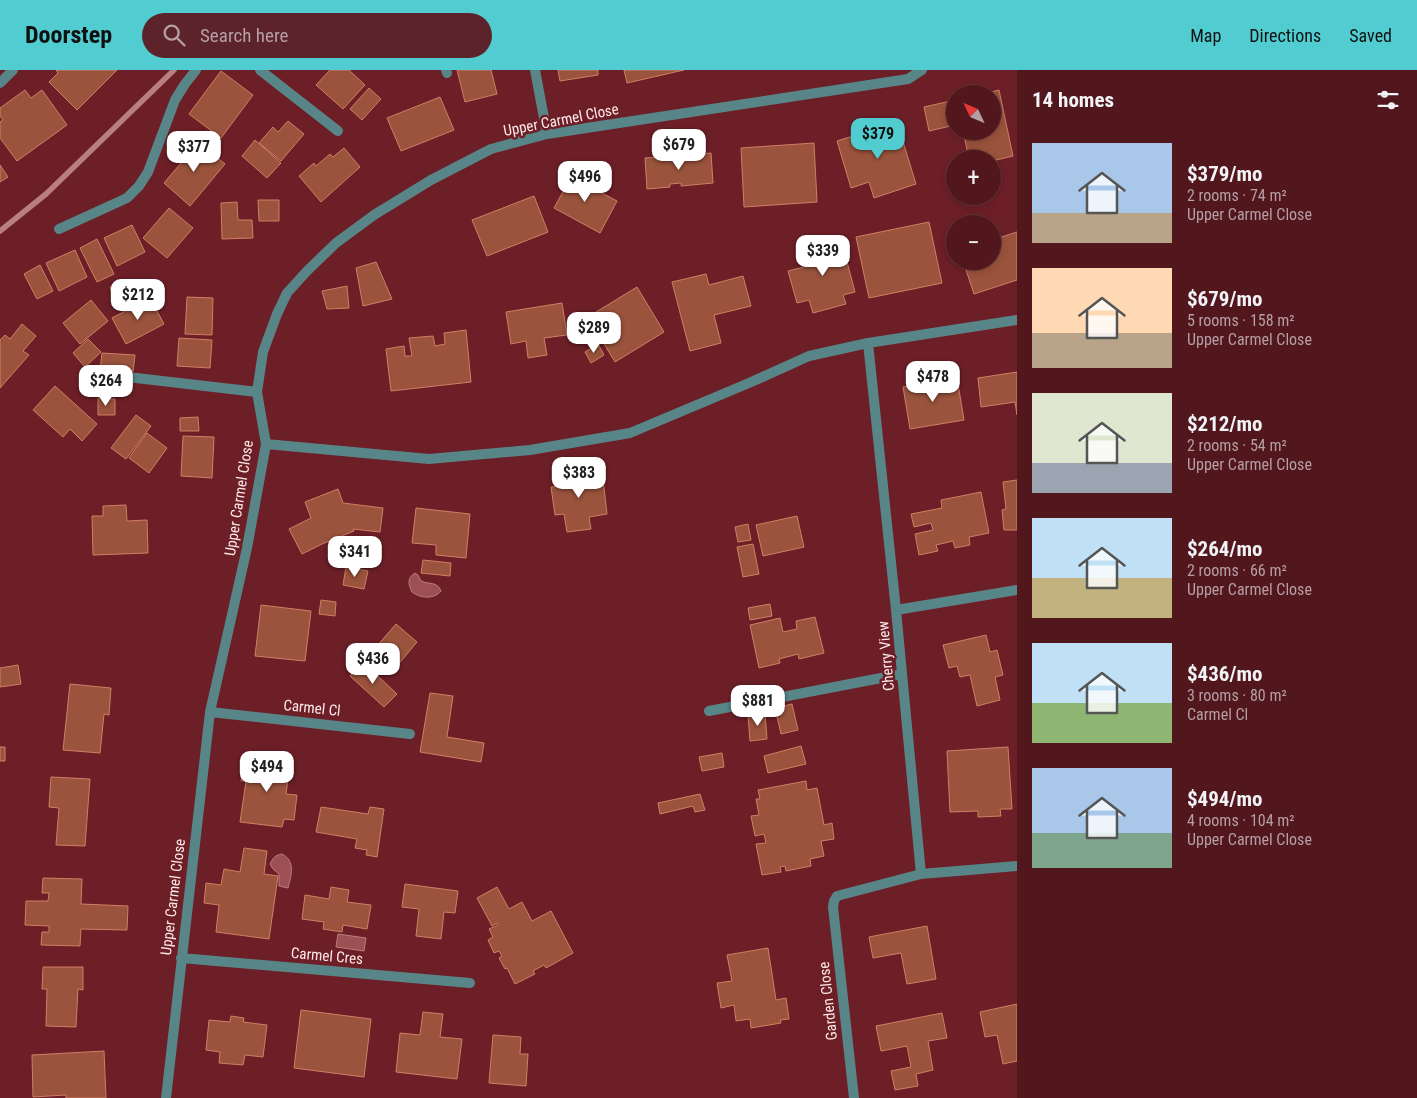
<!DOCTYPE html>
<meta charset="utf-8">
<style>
body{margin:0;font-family:"Roboto Condensed",sans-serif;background:#5c242a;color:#f1f3f6;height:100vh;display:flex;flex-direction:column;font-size:19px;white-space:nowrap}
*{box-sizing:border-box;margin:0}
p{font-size:16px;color:#b59fa4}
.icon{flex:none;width:28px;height:28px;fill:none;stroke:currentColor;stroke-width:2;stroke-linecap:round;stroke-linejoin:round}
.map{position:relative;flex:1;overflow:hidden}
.details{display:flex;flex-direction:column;background:#52171d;width:400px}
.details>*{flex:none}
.needle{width:32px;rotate:314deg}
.buttons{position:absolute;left:946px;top:15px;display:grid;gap:10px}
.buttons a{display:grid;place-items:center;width:55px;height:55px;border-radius:50%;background:#52171d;box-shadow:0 2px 8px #0003,0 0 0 1px #68363b;font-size:25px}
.price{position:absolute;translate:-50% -42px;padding:0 11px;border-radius:10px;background:#fff;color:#222;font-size:16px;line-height:32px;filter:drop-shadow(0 1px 2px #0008)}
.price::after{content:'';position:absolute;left:50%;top:30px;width:15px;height:11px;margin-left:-8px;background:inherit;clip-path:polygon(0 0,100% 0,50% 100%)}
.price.selected{background:#51ccd1;color:#111}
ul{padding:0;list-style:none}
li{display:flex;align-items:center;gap:15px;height:125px;padding:0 15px}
li span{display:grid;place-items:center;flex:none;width:140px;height:100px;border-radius:0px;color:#555}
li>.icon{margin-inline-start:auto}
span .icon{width:60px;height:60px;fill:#fffc;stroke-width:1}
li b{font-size:21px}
h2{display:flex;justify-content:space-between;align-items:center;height:60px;padding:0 15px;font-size:21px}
header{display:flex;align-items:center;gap:30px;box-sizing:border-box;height:70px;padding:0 25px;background:#51ccd1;color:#111}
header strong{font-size:24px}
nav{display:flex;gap:28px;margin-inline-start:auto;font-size:18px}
.search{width:350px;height:45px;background:#5c242a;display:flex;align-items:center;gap:12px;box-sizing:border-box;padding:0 18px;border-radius:28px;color:#b59fa4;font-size:19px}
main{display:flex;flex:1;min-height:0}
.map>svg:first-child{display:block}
.water{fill:#9c5053;stroke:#b97e80}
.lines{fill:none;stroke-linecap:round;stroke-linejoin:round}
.stream{stroke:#b97e80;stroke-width:5.5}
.building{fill:#9a533c;stroke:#d17f64}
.minor{stroke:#588587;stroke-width:10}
.labels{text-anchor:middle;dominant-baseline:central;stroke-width:5;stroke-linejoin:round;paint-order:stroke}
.street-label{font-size:15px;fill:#fde9e9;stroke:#6d1f27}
</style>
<header>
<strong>Doorstep</strong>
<div class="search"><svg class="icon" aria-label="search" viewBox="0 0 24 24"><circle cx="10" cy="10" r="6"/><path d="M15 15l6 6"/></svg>Search here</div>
<nav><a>Map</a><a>Directions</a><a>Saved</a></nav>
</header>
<main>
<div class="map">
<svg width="1017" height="1028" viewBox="0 0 1017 1028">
<rect width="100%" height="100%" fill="#6d1f27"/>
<path class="water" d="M415 503 418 505 421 511C430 515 437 511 441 521 434 530 420 528 412 522 408 514 407 508 415 503Z
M282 784C296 791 291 806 288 818L279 816V804L273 799 270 794C273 788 275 785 282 784Z
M338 864 366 868 364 881 336 877Z"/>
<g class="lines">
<path class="stream" d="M0 161 46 124 174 0"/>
</g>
<path class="building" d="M56 0H117L77 40 49 12 58 3Z
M330 0H349L365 15 343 39 316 15Z
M457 0H491L497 24 465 32Z
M558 0H598V5L560 11Z
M624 0H684L627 13Z
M221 1 253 25 221 68 189 44Z
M369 18 381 29 362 50 350 39Z
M25 20 31 28 42 20 67 55 17 91 0 68V52L3 50 0 46V38Z
M999 20 1013 86 992 91V89H969L963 61H992V24H983Z
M440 27 454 60 401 81 387 48Z
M955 30V55L929 61 924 37Z
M288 51 304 64 281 91 259 73 273 57 278 62Z
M897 52 916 114 874 128 869 112 851 118 837 71Z
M255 70 281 93 267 108 242 86Z
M199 72 225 94 190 136 164 113 181 93 178 91 189 78 191 81Z
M814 73 817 132 744 137 741 78Z
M344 78 360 97 321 132 299 106 314 93 316 96 330 84 333 87Z
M711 83 713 113 681 116V113L670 114V117L647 119 645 88Z
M0 95 8 107 0 112Z
M576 98 586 103 581 112 617 131 600 163 554 138Z
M534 126 548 162 487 186 472 150Z
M258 130H279V151H259Z
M237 132 238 150H252L253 168 222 169 221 133Z
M169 138 193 158 167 188 143 168Z
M929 152 942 213 869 228 856 167Z
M132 155 145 182 117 196 104 168Z
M1017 162V210L974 224 963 191H992V170Z
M97 169 114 204 97 212 80 178Z
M841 169 855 222 843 225 846 234 813 243 809 230 797 233 788 201 804 197 800 180Z
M75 180 87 207 59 221 46 193Z
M376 192 392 229 363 236 356 198Z
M40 195 53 221 37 229 24 204Z
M706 204 709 215 743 206 751 236 714 245 721 273 690 281 672 212Z
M128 210 133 223 114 230 110 217Z
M347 216 349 238 327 239 322 221Z
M637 217 664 262 615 292 588 247Z
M187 227 213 228 212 265 185 264Z
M150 228 164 254 126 274 112 248Z
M91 230 108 251 80 274 63 253Z
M562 233 567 265 544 268 547 285 528 288 526 271 511 274 506 242Z
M22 254 36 266 23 281 29 285 0 318V270L5 265 10 269Z
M466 260 471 312 391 321 386 279 404 276 405 286H412L409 268 433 266 435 276 445 274 444 263Z
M179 268 212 270 210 298 177 296Z
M88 269 101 282 85 297 73 283Z
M598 274 604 285 591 293 585 282Z
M102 283 135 285 133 302 100 300Z
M1017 302V345L1015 332 981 337 978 308Z
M957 308 964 350 910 359 903 317Z
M55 316 97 354 82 371 70 359 63 367 33 340Z
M98 328 115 329V345H98Z
M136 345 151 356 126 389 111 378Z
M198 347 199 361H180V348Z
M147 363 167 378 149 403 129 388Z
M183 366 214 367 212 408 181 406Z
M585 396 587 411 603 409 607 444 589 447 591 459 567 462 564 444 555 445 551 417 561 416 558 400Z
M1017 410V460H1004L1002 440 1006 439 1003 412Z
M338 419 343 433 383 438 380 462 353 459 354 461 322 474 302 484 289 459 311 448 305 432Z
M981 422 989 463 969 467 970 475 955 478 953 471 936 475 938 481 919 485 915 464 933 460 931 453 914 457 911 444 942 438 941 430Z
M126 435 127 451 147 450 148 483 93 485 92 446H103V436Z
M416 438 470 444 466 488 436 485V475L412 473Z
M797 446 804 477 763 486 756 455Z
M748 454 751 470 738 472 735 457Z
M753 474 759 504 743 507 737 477Z
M423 490 451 493 450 506 421 503Z
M346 497 368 501 364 519 343 515Z
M321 530 336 532 335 546 319 544Z
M770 534 772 546 750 550 748 538Z
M261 535 311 541 305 591 255 586Z
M815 547 824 583 799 589 798 584 779 589 780 593 759 598 750 555 780 548 783 562 797 559 796 551Z
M396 554 417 572 392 602 371 583Z
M986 565 990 582 997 580 1003 605 995 607 1000 630 977 636 970 605 960 607 957 596 949 598 943 575Z
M363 592 397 624 384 637 350 606Z
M18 595 21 614 0 617V598Z
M70 614 111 618 109 645 104 644 100 683 63 680Z
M430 623 453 626 447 667 484 673 481 692 420 682Z
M792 634 798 660 781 664 775 638Z
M765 643 767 669 750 671 748 645Z
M801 676 806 694 768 703 764 686Z
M0 677H5V691H0Z
M1008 677 1012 739H1000L1001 746 978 747V741L950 742 947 681Z
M722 683 724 697 702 701 699 687Z
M244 687 290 693 286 724 297 725 294 750 284 749 282 757 240 752 246 711H241Z
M51 707 90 709 85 776 56 775 59 738 49 737Z
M806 711 807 720 817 718 824 755 832 753 834 769 821 771 824 786 810 789 811 796 786 801 785 796 780 797 781 802 762 805 756 774 766 773 764 764 755 766 751 746 759 745 756 729H760L758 720Z
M700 724 705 740 695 742 693 736 660 744 658 733Z
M321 737 368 744 370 737 384 739 377 787 366 785 367 780 355 778 357 769 316 762Z
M244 778 267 781 264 804 278 806 269 869 216 862 219 835 204 833 206 813 221 815 224 799 240 802Z
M43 808 82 809 81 834 128 836 127 860 81 859 80 876 41 875 42 862H49V856L25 855 26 831H48L49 823H42Z
M405 814 458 821 455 843 444 842 441 869 416 866 419 839 402 837Z
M331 817 349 820 347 832 371 835 367 859 343 855 342 862 323 859 324 852 302 849 305 825 329 829Z
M497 817 509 839 522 832 532 851 551 841 573 883 546 898 544 895 533 901 535 904 515 914 507 898 505 899 499 888 502 886 499 881 494 883 488 870 493 867 489 859 498 855 497 853 492 856 477 828Z
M927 856 936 909 907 914 901 883 873 888 869 867Z
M768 878 776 930 786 928 789 949 780 950 781 953 751 958 750 949 736 951 734 935 721 938 717 913 732 911 727 885Z
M43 897H83V920L78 919 76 957 46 956 47 919H42Z
M1017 934V991L1003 994 997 965 985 967 980 942Z
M301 940 371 949 364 1007 294 998Z
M423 942 443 944 440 967 462 969 457 1009 396 1002 400 963 420 965Z
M942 943 947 968 928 971 933 1000 916 1004 918 1016 895 1020 891 1001 911 997 907 976 881 981 876 956Z
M231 946 244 948 243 952 267 955 263 987 245 985 243 995 219 993 220 982 206 980 209 950 230 952Z
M493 965 521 967 520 984H528L526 1016 489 1013Z
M104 981 106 1028H66V1025L33 1027 32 985Z"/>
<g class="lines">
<path class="minor" d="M260 0 338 61
M446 0 447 3
M535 0 547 64
M0 13 13 0
M59 159 127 128 139 116 148 102 175 30 185 14 196 0
M868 273 896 540 921 804
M110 305 257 322
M266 374 429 389 530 380 630 363 749 313 809 286 868 273 1017 250
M896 540 1017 520
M709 641 902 604
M210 642 410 664
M181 888 470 913
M166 1028 210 642 247 478 266 374 257 322 263 282 277 244 287 223 307 201 336 173 374 145 431 110 491 79 547 64 908 9 922 0
M854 1028 833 837 834 831 837 826 921 804 1017 796"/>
</g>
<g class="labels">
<g class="street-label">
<text transform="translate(561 50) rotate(-11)">Upper Carmel Close</text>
<text transform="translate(239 428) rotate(-81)">Upper Carmel Close</text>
<text transform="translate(886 586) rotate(-95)">Cherry View</text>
<text transform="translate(312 638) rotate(6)">Carmel Cl</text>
<text transform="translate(173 827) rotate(-83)">Upper Carmel Close</text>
<text transform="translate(327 886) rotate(5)">Carmel Cres</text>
<text transform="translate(828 931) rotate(-96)">Garden Close</text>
</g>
</g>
</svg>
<div class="buttons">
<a><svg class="needle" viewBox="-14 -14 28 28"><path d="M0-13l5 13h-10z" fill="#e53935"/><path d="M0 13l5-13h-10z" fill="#b59fa4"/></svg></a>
<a>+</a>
<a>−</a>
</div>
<b class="price selected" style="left:878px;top:90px">$379</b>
<b class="price" style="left:679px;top:101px">$679</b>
<b class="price" style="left:194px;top:103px">$377</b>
<b class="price" style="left:585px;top:133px">$496</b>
<b class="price" style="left:823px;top:207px">$339</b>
<b class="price" style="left:138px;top:251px">$212</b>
<b class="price" style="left:594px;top:284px">$289</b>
<b class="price" style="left:933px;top:333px">$478</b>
<b class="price" style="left:106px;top:337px">$264</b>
<b class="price" style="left:579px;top:429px">$383</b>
<b class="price" style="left:355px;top:508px">$341</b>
<b class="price" style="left:373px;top:615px">$436</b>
<b class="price" style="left:758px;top:657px">$881</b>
<b class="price" style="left:267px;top:723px">$494</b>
</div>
<section class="details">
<h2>14 homes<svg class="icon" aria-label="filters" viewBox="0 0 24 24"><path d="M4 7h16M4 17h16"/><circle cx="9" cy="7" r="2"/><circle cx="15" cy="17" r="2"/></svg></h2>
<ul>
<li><span style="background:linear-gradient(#a9c7e8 70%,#b9a48a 0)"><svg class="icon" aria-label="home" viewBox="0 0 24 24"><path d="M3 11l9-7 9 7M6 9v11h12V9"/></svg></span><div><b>$379/mo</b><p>2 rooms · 74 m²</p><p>Upper Carmel Close</p></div></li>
<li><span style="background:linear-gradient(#ffd9b3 65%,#b9a48a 0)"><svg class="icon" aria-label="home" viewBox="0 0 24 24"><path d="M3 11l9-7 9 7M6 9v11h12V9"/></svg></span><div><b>$679/mo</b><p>5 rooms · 158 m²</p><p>Upper Carmel Close</p></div></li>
<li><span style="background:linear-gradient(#dfe7d0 70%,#9aa5b1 0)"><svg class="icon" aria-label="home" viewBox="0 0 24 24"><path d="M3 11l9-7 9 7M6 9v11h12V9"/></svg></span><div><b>$212/mo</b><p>2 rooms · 54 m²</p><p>Upper Carmel Close</p></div></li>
<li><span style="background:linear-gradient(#bfe0f5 60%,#c2b280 0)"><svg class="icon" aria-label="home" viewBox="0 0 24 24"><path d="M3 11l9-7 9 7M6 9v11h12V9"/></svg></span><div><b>$264/mo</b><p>2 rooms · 66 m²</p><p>Upper Carmel Close</p></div></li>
<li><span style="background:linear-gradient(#bfe0f5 60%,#8fb573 0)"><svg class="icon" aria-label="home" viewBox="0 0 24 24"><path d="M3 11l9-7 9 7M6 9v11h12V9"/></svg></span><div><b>$436/mo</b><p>3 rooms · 80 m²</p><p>Carmel Cl</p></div></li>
<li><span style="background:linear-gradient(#a9c7e8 65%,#7fa58c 0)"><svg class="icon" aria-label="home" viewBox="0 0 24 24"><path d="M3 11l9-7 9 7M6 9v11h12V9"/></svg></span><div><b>$494/mo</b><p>4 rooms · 104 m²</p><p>Upper Carmel Close</p></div></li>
</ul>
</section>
</main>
